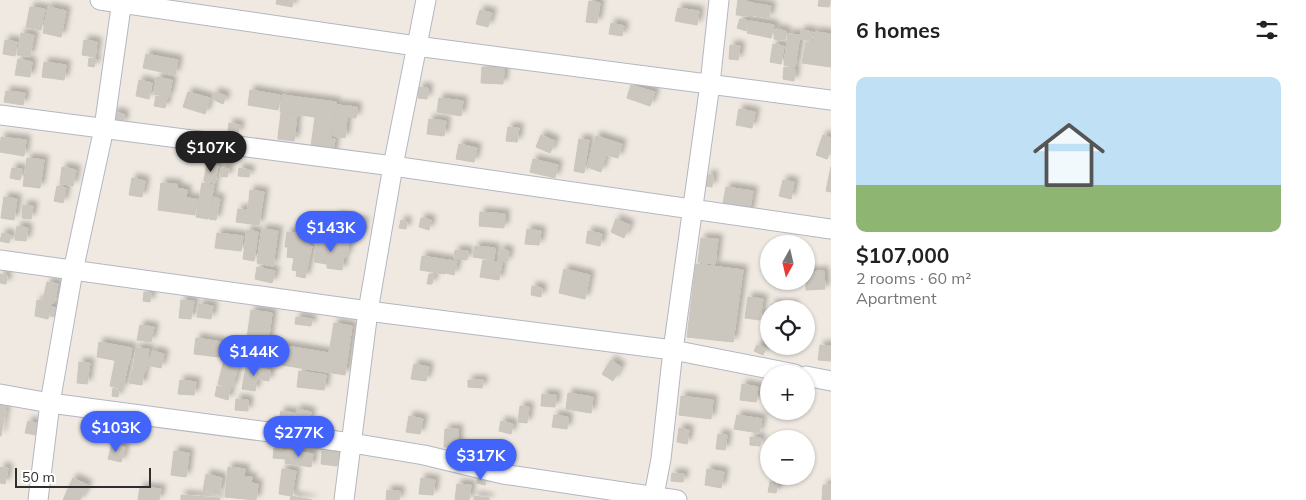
<!DOCTYPE html>
<meta charset="utf-8">
<style>
body{margin:0;font-family:Mulish,sans-serif;background:#f6f6f6;color:#202124;height:100vh;display:flex;flex-direction:column;font-size:19px;white-space:nowrap}
*{box-sizing:border-box;margin:0}
p{font-size:16px;color:#757577}
.icon{flex:none;width:28px;height:28px;fill:none;stroke:currentColor;stroke-width:2;stroke-linecap:round;stroke-linejoin:round}
.map{position:relative;flex:1;overflow:hidden}
.details{display:flex;flex-direction:column;background:#fff;width:475px}
.details>*{flex:none}
.needle{width:32px;rotate:188deg}
.tools{position:absolute;left:760px;top:235px;display:grid;gap:10px}
.tools a{display:grid;place-items:center;width:55px;height:55px;border-radius:50%;background:#fff;box-shadow:0 1px 4px #0004;font-size:25px}
.scale{position:absolute;left:15px;bottom:12px;width:136px;box-sizing:border-box;padding-left:5px;border:2px solid #2e2e2e;border-top:0;font-size:14px;line-height:18px;white-space:nowrap;color:#2e2e2e;-webkit-text-stroke:4px #fff;paint-order:stroke}
.price{position:absolute;translate:-50% -42px;padding:0 11px;border-radius:18px;background:#4264fb;color:#fff;font-size:16px;line-height:32px;filter:drop-shadow(0 1px 2px #0008)}
.price::after{content:'';position:absolute;left:50%;top:30px;width:15px;height:11px;margin-left:-8px;background:inherit;clip-path:polygon(0 0,100% 0,50% 100%)}
.price.on{background:#222;color:#fff}
ul{padding:0;list-style:none}
li{display:grid;align-content:center;gap:10px;height:265px;padding:0 25px}
li+li{border-top:1px solid #e0e0e0}
li span{display:grid;place-items:center;height:155px;border-radius:10px;color:#555}
li>.icon{margin-inline-start:auto}
span .icon{width:90px;height:90px;fill:#fffc;stroke-width:1}
li b{font-size:21px}
h2{display:flex;justify-content:space-between;align-items:center;height:60px;padding:0 25px;font-size:21px}
main{display:flex;flex:1;min-height:0}
.map>svg:first-child{display:block}
.building{fill:#cbc7bf;stroke:#cbc5ba;filter:url(#shadow)}
.lines{fill:none;stroke-linecap:round;stroke-linejoin:round}
.minor-casing{stroke:#b4b7c1;stroke-width:21}
.minor{stroke:#fff;stroke-width:19}
</style>
<main>
<div class="map">
<svg width="831" height="500" viewBox="0 0 831 500">
<defs>
<filter id="shadow"><feDropShadow dx="4.5" dy="-4.5" stdDeviation="2.5" flood-color="#0004"/></filter>
</defs>
<rect width="100%" height="100%" fill="#efe9e1"/>
<path class="building" d="M277 0H293L292 7 276 4Z
M738 0 751 2 749 16 736 15Z
M819 0H830L829 7 818 6Z
M589 1 600 3 597 23 586 22Z
M752 3 771 6 769 18 750 15Z
M30 7 45 9 41 30 26 27Z
M48 7 66 11 61 37 43 33Z
M678 8 699 11 697 25 675 21Z
M480 10 492 13 488 27 476 24Z
M740 19 749 21 746 31 737 28Z
M750 21 774 25 771 38 747 33Z
M611 23 624 26 622 36 609 34Z
M775 29 786 31 785 40 774 39Z
M801 30 813 32 811 41 800 39Z
M815 32 831 34V67L802 63 806 42 813 43Z
M21 33 34 35 30 56 17 55Z
M788 34 800 35 795 67 784 65Z
M5 40 17 42 15 56 3 54Z
M84 40 97 42 95 57 82 55Z
M773 44 784 46 781 64 770 62Z
M730 45 740 46 738 60 729 59Z
M146 54 178 60 175 75 143 68Z
M89 58 96 59 94 67 88 66Z
M18 59 32 62 30 77 15 75Z
M44 62 66 65 64 80 42 77Z
M482 67 504 68 503 84 481 83Z
M784 67 795 69 794 81 783 79Z
M157 77 172 80 169 97 154 94Z
M139 80 152 83 149 99 136 96Z
M631 85 655 92 650 106 627 98Z
M419 87 428 88 427 99 418 98Z
M250 90 280 95 278 110 248 105Z
M6 91 25 93 23 105 4 102Z
M188 92 210 98 205 114 183 107Z
M215 92 226 96 223 104 212 99Z
M282 95 336 102 328 156 310 154 315 117 280 112Z
M156 96 167 98 165 108 154 106Z
M439 98 463 101 461 116 437 112Z
M337 105 357 107 356 118 347 117 345 138 333 136Z
M739 109 755 112 752 128 736 125Z
M113 112 124 114 123 124 111 122Z
M281 113 297 115 294 140 278 138Z
M429 119 446 121 444 136 427 134Z
M229 123 240 125 238 134 228 131Z
M508 127 519 128 517 142 506 141Z
M279 130 296 132 294 141 278 139Z
M314 135 335 139 332 157 311 153Z
M541 135 555 141 550 153 536 147Z
M823 135 831 138V150L827 159 816 155Z
M596 136 622 144 618 158 606 155 601 172 587 167Z
M1 137 26 140 24 156 0 152Z
M579 139 589 140 584 173 574 171Z
M459 144 477 148 474 162 456 159Z
M27 158 44 160 40 188 23 186Z
M533 159 558 165 555 178 530 172Z
M207 163 218 165 215 183 204 181Z
M62 167 76 170 73 186 60 183Z
M831 167V192L826 191Z
M12 168 22 169 20 180 10 178Z
M221 168 229 169 227 177 220 176Z
M239 168 250 170 249 177 238 176Z
M707 175H713L712 187 706 186Z
M132 178 145 181 142 197 129 195Z
M783 180 794 182 791 199 779 196Z
M161 183 177 184V188L187 190 186 198 197 199 195 215 158 210Z
M202 183 214 185 208 219 196 217Z
M57 186 66 188 63 203 54 201Z
M726 187 753 191 749 214 722 209Z
M250 190 264 192 259 225 236 222 238 209 248 210Z
M4 197 17 199 14 220 1 218Z
M214 197 220 199 216 220 209 219Z
M23 205 33 206 31 219 22 218Z
M480 212 505 214 504 228 479 226Z
M336 216 364 222 361 236 333 231Z
M421 218 431 220 429 230 419 227Z
M616 219 630 225 624 238 611 232Z
M401 220 407 222 406 229 399 228Z
M17 226 28 228 26 241 15 240Z
M262 229 278 231 273 266 257 263Z
M527 229 541 231 539 245 525 244Z
M247 230 258 232 254 261 243 259Z
M588 231 602 234 600 246 586 243Z
M287 232 310 235 309 246H312L305 278 296 276 297 271 292 270 294 258 287 257 288 247H285Z
M2 233 11 235 9 243 0 241Z
M217 233 243 236 241 251 215 248Z
M317 237 349 242 347 256H344L342 270 327 268V264L314 262Z
M701 238 718 239 715 264 698 262Z
M475 246 495 248 494 260 473 257Z
M500 249 509 251 507 262 498 261Z
M455 250 468 251 467 260 454 259Z
M422 256 447 260 445 274 420 270Z
M448 260 457 261 454 275 446 273Z
M483 260 502 263 499 280 480 277Z
M696 264 743 270 733 342 687 337Z
M257 267 275 271 272 283 255 279Z
M564 269 590 275 585 299 559 293Z
M824 271 825 289 806 290V272Z
M0 274 7 275 6 284 0 283Z
M429 274H434L432 284H427Z
M47 282 58 284 54 303 43 300Z
M532 286 542 288 541 297 531 295Z
M144 292 151 293 150 302 143 301Z
M748 297 763 299 760 320 745 318Z
M37 300 51 303 48 319 35 316Z
M181 300 194 301 191 319 179 318Z
M199 304 213 306 211 319 197 317Z
M771 304 794 305V309H771Z
M51 307 58 308 57 317 50 316Z
M251 310 272 313 268 343 329 353 334 323 352 326 345 375 244 359Z
M296 317 312 319 311 326 295 324Z
M140 325 154 327 151 342 137 340Z
M196 338 221 342 219 357 194 354Z
M99 342 132 348 129 363 97 357Z
M757 345 766 348 763 355 754 351Z
M820 345 831 346V361L818 360Z
M136 348 149 349 146 371 133 369Z
M152 351 164 354 161 368 148 365Z
M224 360 239 364 232 388 218 384Z
M611 360 621 367 613 381 602 374Z
M115 361 128 364 123 389 110 386Z
M79 362 90 363 87 384 77 383Z
M414 364 429 367 426 381 411 379Z
M246 366 270 370 269 381 257 379 255 391 242 389Z
M132 370 144 372 142 385 129 383Z
M299 371 326 375 324 390 297 387Z
M180 380 196 382 194 395 178 394Z
M468 380H483L482 388 468 387Z
M742 384 758 387 756 402 740 400Z
M217 386 230 389 228 400 215 396Z
M113 388 119 390 118 397 112 396Z
M568 393 593 397 591 413 566 409Z
M542 394 556 395 555 407 541 406Z
M681 396 713 400 711 419 679 415Z
M236 399 248 400V411L235 410Z
M0 404 6 405 1 436H0Z
M520 406 529 407 527 423 518 422Z
M297 409 311 412 309 423 295 421Z
M281 411 294 413 293 423 279 420Z
M554 415 568 417 567 429 552 427Z
M737 415 762 419 759 433 734 429Z
M409 416 423 419 420 434 406 432Z
M28 421 39 424 37 435 25 433Z
M501 421 513 424 511 434 499 431Z
M679 428 689 430 687 444 677 442Z
M445 429H458V447H444Z
M718 434 727 435 725 450 716 449Z
M750 437 761 438 760 446 750 445Z
M112 444 125 447 121 462 108 459Z
M274 448 286 450 285 459 273 458Z
M287 450 313 454 311 467 285 463Z
M174 451 189 453 186 477 171 475Z
M322 451 339 453 337 466 321 464Z
M0 467 8 468 5 484 0 483Z
M228 467 245 469 244 477H252L251 483 258 484 256 500 225 497Z
M282 469 296 471 292 496 279 494Z
M707 469 724 472 721 488 705 485Z
M672 473 684 474 683 482 671 481Z
M206 474 222 478 219 494 203 491Z
M478 477 486 479 485 485 476 483Z
M73 478 88 485 80 500H63Z
M421 478 435 480 433 495 419 494Z
M770 482 778 483 776 493 768 492Z
M457 484 471 485 469 500H455Z
M823 485H831V500H822Z
M140 487 161 489 159 500H138Z
M387 490 400 491 399 500H386Z
M181 495 220 498V500H181Z
M291 496 312 500H290Z
M474 496 489 498V500H474Z"/>
<g class="lines">
<g class="minor-casing">
<path id="minor" d="M100 0 416 46 831 100
M0 115 393 166 831 229
M0 260 368 311 673 350 795 374
M806 376 831 381
M0 394 50 403 352 443 424 455 503 474 677 500
M38 500 50 403 73 271 104 128 122 0
M344 500 368 311 393 166 426 0
M653 500 661 459 673 350 710 84 719 0"/>
</g>
<use href="#minor" class="minor"/>
</g>
</svg>
<div class="tools">
<a><svg class="needle" viewBox="-14 -14 28 28"><path d="M0-13l5 13h-10z" fill="#e53935"/><path d="M0 13l5-13h-10z" fill="#757577"/></svg></a>
<a><svg class="icon" aria-label="locate" viewBox="0 0 24 24"><circle cx="12" cy="12" r="6"/><path d="M12 2v4M12 18v4M2 12h4M18 12h4"/></svg></a>
<a>+</a>
<a>−</a>
</div>
<div class="scale">50 m</div>
<b class="price on" style="left:211px;top:173px">$107K</b>
<b class="price" style="left:331px;top:253px">$143K</b>
<b class="price" style="left:254px;top:377px">$144K</b>
<b class="price" style="left:116px;top:453px">$103K</b>
<b class="price" style="left:299px;top:458px">$277K</b>
<b class="price" style="left:481px;top:481px">$317K</b>
</div>
<section class="details">
<h2>6 homes<svg class="icon" aria-label="filters" viewBox="0 0 24 24"><path d="M4 7h16M4 17h16"/><circle cx="9" cy="7" r="2"/><circle cx="15" cy="17" r="2"/></svg></h2>
<ul>
<li><span style="background:linear-gradient(#bfe0f5 70%,#8fb573 0)"><svg class="icon" aria-label="home" viewBox="0 0 24 24"><path d="M3 11l9-7 9 7M6 9v11h12V9"/></svg></span><div><b>$107,000</b><p>2 rooms · 60 m²</p><p>Apartment</p></div></li>
</ul>
</section>
</main>
